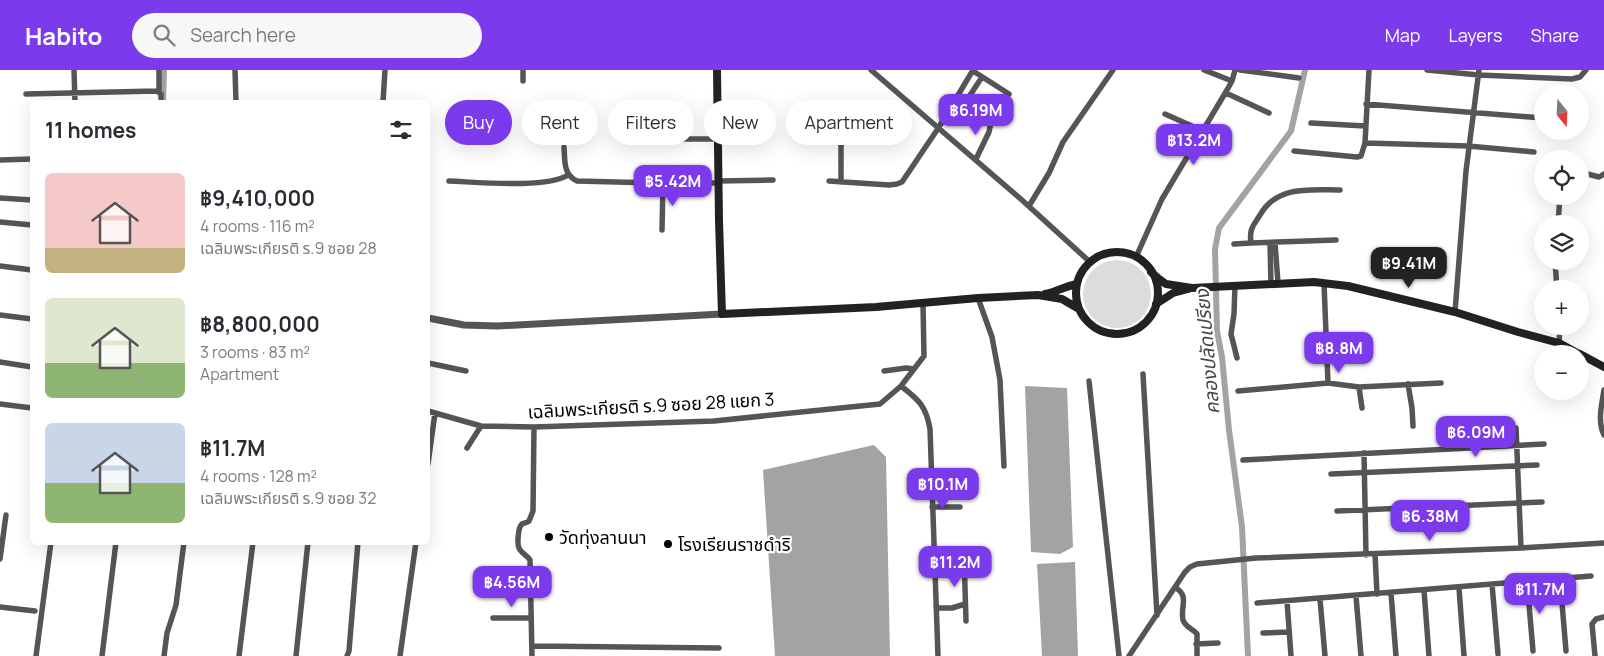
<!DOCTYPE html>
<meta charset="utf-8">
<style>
body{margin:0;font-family:Manrope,"Noto Sans Thai",sans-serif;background:#f7f7f7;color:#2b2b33;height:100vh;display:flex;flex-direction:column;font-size:19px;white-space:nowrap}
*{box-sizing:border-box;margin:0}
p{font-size:16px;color:#7c7c81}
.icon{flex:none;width:28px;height:28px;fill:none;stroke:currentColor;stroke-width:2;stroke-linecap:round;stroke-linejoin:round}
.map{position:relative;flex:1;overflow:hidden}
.drawer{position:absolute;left:30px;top:30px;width:400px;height:445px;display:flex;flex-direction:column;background:#fff;border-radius:8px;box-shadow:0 5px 20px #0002}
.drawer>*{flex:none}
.top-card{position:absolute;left:445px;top:30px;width:475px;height:45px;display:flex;gap:10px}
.needle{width:32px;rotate:162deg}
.fabs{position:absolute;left:1534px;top:15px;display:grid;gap:10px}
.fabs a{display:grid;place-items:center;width:55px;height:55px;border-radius:50%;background:#fff;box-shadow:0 5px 20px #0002;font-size:25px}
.price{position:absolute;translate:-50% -42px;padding:0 11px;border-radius:10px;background:#7c3aed;color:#fff;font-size:16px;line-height:32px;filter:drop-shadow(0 1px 2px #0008)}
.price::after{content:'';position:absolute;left:50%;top:30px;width:15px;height:11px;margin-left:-8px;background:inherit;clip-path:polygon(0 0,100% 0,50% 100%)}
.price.current{background:#222;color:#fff}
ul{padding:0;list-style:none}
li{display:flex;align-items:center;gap:15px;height:125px;padding:0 15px}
li span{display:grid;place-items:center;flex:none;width:140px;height:100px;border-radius:8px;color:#555}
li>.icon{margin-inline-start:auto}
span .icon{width:60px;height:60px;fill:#fffc;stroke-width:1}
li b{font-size:21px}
h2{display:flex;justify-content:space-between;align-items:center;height:60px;padding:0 15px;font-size:21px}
.chip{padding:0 18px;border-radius:22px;background:#fff;box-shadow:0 5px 20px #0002;font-size:18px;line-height:45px}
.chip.current{background:#7c3aed;color:#fff}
header{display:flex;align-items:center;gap:30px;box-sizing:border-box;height:70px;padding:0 25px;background:#7c3aed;color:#fff}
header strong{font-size:24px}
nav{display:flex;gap:28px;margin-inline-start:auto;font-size:18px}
.search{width:350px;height:45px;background:#f7f7f7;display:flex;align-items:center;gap:12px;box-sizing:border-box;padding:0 18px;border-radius:28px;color:#7c7c81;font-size:19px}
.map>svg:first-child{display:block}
.green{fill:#dcdcdc}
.water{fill:#a3a3a3}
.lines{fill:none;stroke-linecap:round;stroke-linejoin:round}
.canal{stroke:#a3a3a3;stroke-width:6}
.minor{stroke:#555;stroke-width:5.5}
.tertiary{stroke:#555;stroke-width:7}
.secondary{stroke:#222;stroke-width:8}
.poi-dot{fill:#000;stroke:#fff;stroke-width:2}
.labels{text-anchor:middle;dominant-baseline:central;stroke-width:4.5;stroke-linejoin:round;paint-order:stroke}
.street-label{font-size:18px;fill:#000;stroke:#fff}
.poi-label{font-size:18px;fill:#000;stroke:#fff;text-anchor:start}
.water-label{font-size:19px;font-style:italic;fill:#444;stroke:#fff}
</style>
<header>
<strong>Habito</strong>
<div class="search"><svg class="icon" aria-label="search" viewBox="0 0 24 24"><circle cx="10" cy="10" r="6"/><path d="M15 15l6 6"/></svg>Search here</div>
<nav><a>Map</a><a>Layers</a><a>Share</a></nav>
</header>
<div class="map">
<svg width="1604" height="586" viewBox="0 0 1604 586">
<rect width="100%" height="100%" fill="#fff"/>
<path class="green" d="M1083 224a34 34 0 1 1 68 0a34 34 0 1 1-68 0Z"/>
<path class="water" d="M1025 316 1067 318 1073 477 1060 484 1031 482Z
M874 375 886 387 890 586H775L763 400Z
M1075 492 1078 586H1042L1037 494Z"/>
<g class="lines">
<path class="canal" d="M163 32 164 0
M1248 586 1242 457 1229 360 1222 287 1217 261 1215 179 1219 158 1291 61 1305 0"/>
<path class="minor" d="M74 0 75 32
M159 0V22
M235 0 236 32
M871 0 1023 131 1090 192
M1204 0 1232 11
M1240 0 1299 8
M1427 0 1479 5 1572 9 1580 7 1586 0
M973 1 1009 24
M523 11V0
M1226 23 1269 43
M26 24 157 21 161 24V28
M383 32 385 0
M1366 34 1542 48
M963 36 982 7
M1165 44 1203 61
M1311 53 1365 56
M673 69H718
M1365 73 1468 76 1534 82
M564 77C565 90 563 105 577 111L656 113H718
M1294 81 1357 87 1361 86 1365 73 1369 0
M976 89 989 62 992 47
M0 90 32 89
M1580 102 1599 107 1604 104
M449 111C477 112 546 119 568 105
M718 111 773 110
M829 111 889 115 897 114 902 112 939 57 973 0
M841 112V64
M0 128 32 130
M1029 136 1049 103 1063 72 1113 0
M0 152 32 155
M1558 154 1560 126
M662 160 663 113
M1336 170 1251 173C1249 159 1253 156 1260 145 1277 115 1310 120 1340 120
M1270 173 1271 214
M1275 173 1278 213
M1234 174 1251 173
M1136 187 1162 129 1227 20 1232 11 1235 0
M1555 191 1557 219
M0 196 32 200
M1324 213 1328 313
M1235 215 1234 244 1231 264 1237 288
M978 228 992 267 1000 310 1004 396
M1455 242 1466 101 1479 0
M0 245 32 249
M1559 273 1560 256
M0 292 32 297
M428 293 466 301
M884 301 906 298 914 299
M1143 304 1157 545
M1089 311 1119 586
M1408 314 1412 338 1413 356
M901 316C919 330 926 336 930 359L938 586
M1359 317 1362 338
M1604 320C1602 334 1597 351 1604 365
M1238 321 1328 313 1359 317 1441 313
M0 334 32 338
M428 341 481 356 534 357 714 351 880 334 901 316 924 286 923 234
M1516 358 1521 478
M467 378 481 356
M1364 383 1366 485
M1243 390 1544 374
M428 394 435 343
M1331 404 1537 395
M932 437H960
M1337 441 1542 432
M964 484 966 551
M1375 484 1377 524
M0 489 6 445
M1560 509 1566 581
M1527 511 1533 581
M1492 514 1498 584
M1175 517C1190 527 1180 535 1183 550 1185 557 1193 559 1197 564V586
M1459 518 1464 586
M1424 520 1429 586
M1391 523 1396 586
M1356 526 1361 586
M1320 529 1325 586
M1287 531 1291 586
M1257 533 1591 506
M0 537 35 541
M936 538H952L965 534
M493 548H531
M1263 563 1289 562
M1196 574 1218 573
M532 576 719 578
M36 586 51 472
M102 586 116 472
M164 586 167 563 176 535 184 472
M239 586 253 472
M296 586 308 472
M347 586 349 581 358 472
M400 586 416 472
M532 586 530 490C527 485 521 483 519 478 517 474 518 457 522 454 524 453 527 453 529 451L533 441 534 357
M1129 586 1185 502 1190 497 1197 494 1256 488 1521 478 1604 473
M1595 586 1592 554 1596 549 1604 547"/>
<path class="tertiary" d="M428 248 464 255 498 256 722 244"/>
<path class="secondary" d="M717 0 719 151 722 244 876 237 978 228 1038 225 1062 229 1079 239
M1076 223a41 41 0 1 1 82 0a41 41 0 1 1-82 0Z
M1151 202 1159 209 1166 214 1192 218 1314 212 1348 216 1455 242 1518 262 1559 273 1579 284
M1045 224C1056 222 1066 216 1077 214
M1156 234 1173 223 1188 219
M1580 284 1604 297"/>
</g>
<g class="poi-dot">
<circle cx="549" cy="467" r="5"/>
<circle cx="668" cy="474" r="5"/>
</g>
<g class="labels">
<g class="street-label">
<text transform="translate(651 335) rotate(-3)">เฉลิมพระเกียรติ ร.9 ซอย 28 แยก 3</text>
</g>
<g class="poi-label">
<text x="559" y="467">วัดทุ่งลานนา</text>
<text x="678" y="474">โรงเรียนราชดำริ</text>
</g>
<g class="water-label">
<text transform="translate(1207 282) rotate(-95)">คลองปลัดเปรียง</text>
</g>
</g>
</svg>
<div class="fabs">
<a><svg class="needle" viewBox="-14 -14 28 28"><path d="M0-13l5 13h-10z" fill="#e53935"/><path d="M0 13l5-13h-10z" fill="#7c7c81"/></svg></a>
<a><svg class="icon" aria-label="locate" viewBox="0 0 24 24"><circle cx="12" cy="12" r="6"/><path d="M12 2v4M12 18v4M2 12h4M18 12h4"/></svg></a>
<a><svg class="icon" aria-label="layers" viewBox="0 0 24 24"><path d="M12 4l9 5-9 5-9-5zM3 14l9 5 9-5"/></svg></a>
<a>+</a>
<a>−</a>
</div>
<b class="price" style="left:976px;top:66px">฿6.19M</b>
<b class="price" style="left:1194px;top:96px">฿13.2M</b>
<b class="price" style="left:673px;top:137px">฿5.42M</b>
<b class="price current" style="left:1409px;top:219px">฿9.41M</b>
<b class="price" style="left:1339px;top:304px">฿8.8M</b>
<b class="price" style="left:1476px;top:388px">฿6.09M</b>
<b class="price" style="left:943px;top:440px">฿10.1M</b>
<b class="price" style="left:1430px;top:472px">฿6.38M</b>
<b class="price" style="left:955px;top:518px">฿11.2M</b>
<b class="price" style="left:512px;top:538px">฿4.56M</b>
<b class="price" style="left:1540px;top:545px">฿11.7M</b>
<div class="top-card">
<a class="chip current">Buy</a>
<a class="chip">Rent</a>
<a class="chip">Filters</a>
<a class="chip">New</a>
<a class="chip">Apartment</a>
</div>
<section class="drawer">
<h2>11 homes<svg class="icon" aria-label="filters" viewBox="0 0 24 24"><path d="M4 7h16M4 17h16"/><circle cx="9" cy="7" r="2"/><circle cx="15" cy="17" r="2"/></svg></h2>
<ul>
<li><span style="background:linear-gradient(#f6c9c9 75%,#c2b280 0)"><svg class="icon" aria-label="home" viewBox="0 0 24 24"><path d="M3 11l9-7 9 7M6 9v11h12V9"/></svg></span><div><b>฿9,410,000</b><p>4 rooms · 116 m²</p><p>เฉลิมพระเกียรติ ร.9 ซอย 28</p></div></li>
<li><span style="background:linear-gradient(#dfe7d0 65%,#8fb573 0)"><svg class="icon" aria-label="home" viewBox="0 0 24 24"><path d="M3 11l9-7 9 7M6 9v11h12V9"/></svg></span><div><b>฿8,800,000</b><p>3 rooms · 83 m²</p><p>Apartment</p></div></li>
<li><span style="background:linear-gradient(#c9d6e8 60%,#8fb573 0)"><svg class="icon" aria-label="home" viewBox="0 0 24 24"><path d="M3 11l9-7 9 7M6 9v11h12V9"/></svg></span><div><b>฿11.7M</b><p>4 rooms · 128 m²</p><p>เฉลิมพระเกียรติ ร.9 ซอย 32</p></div></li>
</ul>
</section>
</div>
